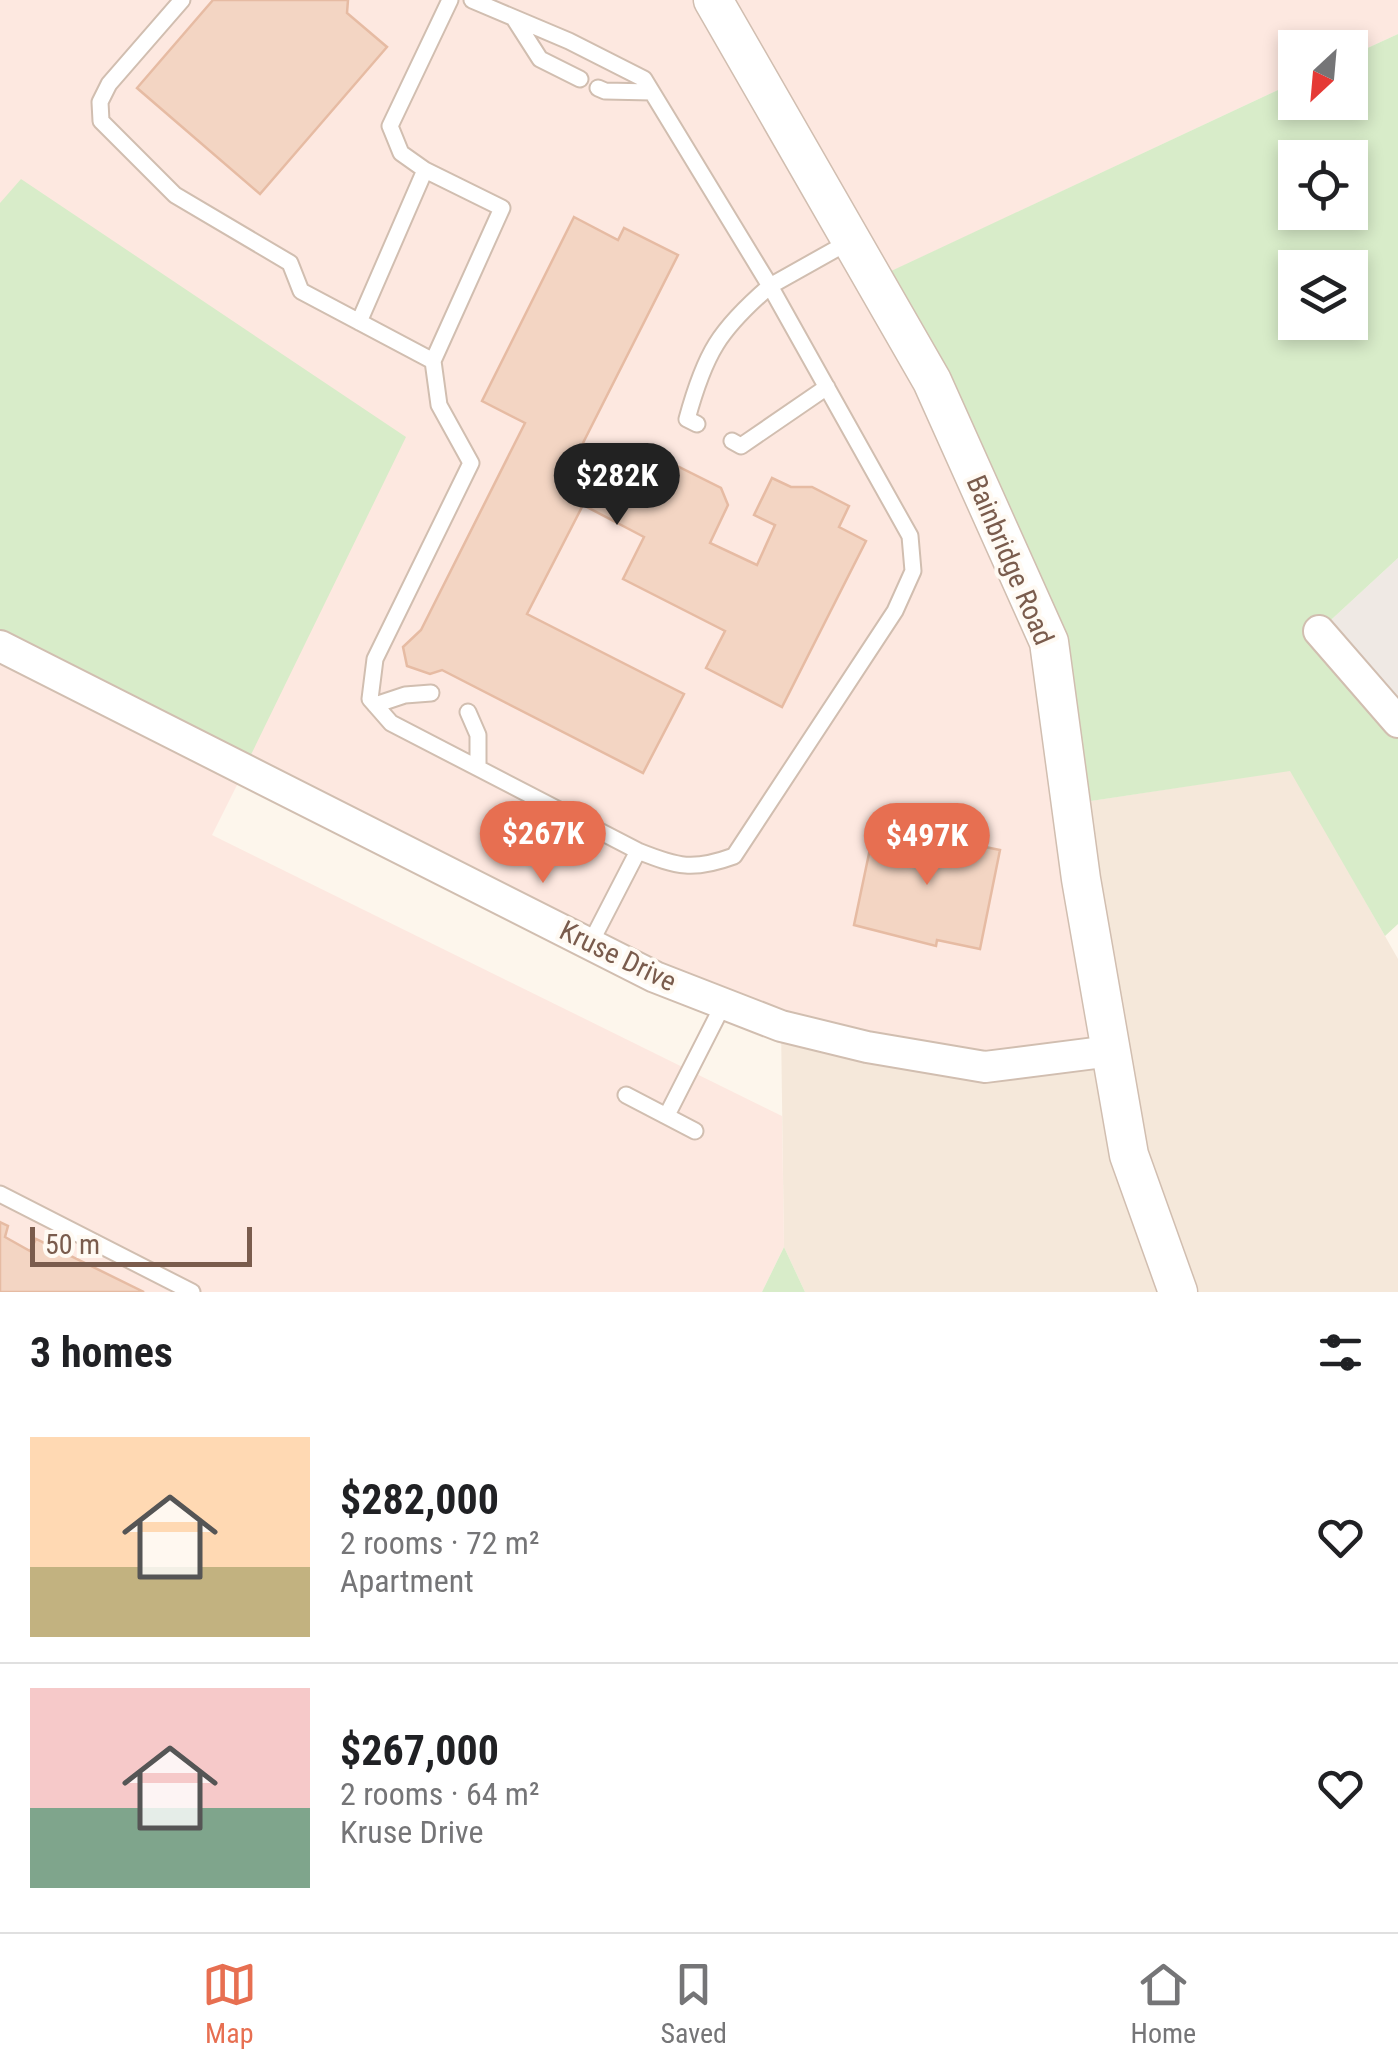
<!DOCTYPE html>
<meta charset="utf-8">
<style>
body{margin:0;font-family:"Roboto Condensed",sans-serif;background:#f2f2f2;color:#202124;height:100vh;display:flex;flex-direction:column;font-size:38px;white-space:nowrap}
*{box-sizing:border-box;margin:0}
p{font-size:32px;color:#757577}
.icon{flex:none;width:55px;height:55px;fill:none;stroke:currentColor;stroke-width:2;stroke-linecap:round;stroke-linejoin:round}
.map{position:relative;height:1292px;overflow:hidden}
.sheet{display:flex;flex-direction:column;background:#fff;flex:1}
.sheet>*{flex:none}
.needle{width:65px;rotate:206deg}
.tools{position:absolute;left:1278px;top:30px;display:grid;gap:20px}
.tools a{display:grid;place-items:center;width:90px;height:90px;border-radius:0px;background:#fff;box-shadow:0 5px 15px #0003;font-size:50px}
.scale{position:absolute;left:30px;bottom:25px;width:222px;box-sizing:border-box;padding-left:10px;border:5px solid #7a5c4d;border-top:0;font-size:28px;line-height:35px;white-space:nowrap;color:#7a5c4d;-webkit-text-stroke:8px #fffaf3;paint-order:stroke}
.price{position:absolute;translate:-50% -85px;padding:0 22px;border-radius:35px;background:#e76f51;color:#fff;font-size:32px;line-height:65px;filter:drop-shadow(0 2px 5px #0008)}
.price::after{content:'';position:absolute;left:50%;top:60px;width:30px;height:22px;margin-left:-15px;background:inherit;clip-path:polygon(0 0,100% 0,50% 100%)}
.price.current{background:#222;color:#fff}
ul{padding:0;list-style:none}
li{display:flex;align-items:center;gap:30px;height:250px;padding:0 30px}
li+li{border-top:2px solid #e0e0e0}
li span{display:grid;place-items:center;flex:none;width:280px;height:200px;border-radius:0px;color:#555}
li>.icon{margin-inline-start:auto}
span .icon{width:120px;height:120px;fill:#fffc;stroke-width:1}
li b{font-size:42px}
h2{display:flex;justify-content:space-between;align-items:center;height:120px;padding:0 30px;font-size:42px}
.tab-bar{display:flex;justify-content:space-around;align-items:center;height:140px;border-top:2px solid #e0e0e0;background:#fff;font-size:28px;color:#757577}
.tab-bar a{display:grid;justify-items:center;gap:5px}
.tab-bar .current{color:#e76f51}
.map>svg:first-child{display:block}
.residential{fill:#f5e8da}
.commercial{fill:#fde8e0}
.industrial{fill:#efe9e4}
.green{fill:#d8ecc9;fill-rule:evenodd}
.building{fill:#f3d5c3;stroke:#e6bba3;stroke-width:2.5}
.lines{fill:none;stroke-linecap:round;stroke-linejoin:round}
.service-casing{stroke:#d1beb0;stroke-width:19}
.minor-casing{stroke:#d1beb0;stroke-width:34}
.tertiary-casing{stroke:#d1beb0;stroke-width:41}
.service{stroke:#fff;stroke-width:15}
.minor{stroke:#fff;stroke-width:30}
.tertiary{stroke:#fff;stroke-width:38}
.labels{text-anchor:middle;dominant-baseline:central;stroke-width:8;stroke-linejoin:round;paint-order:stroke}
.street-label{font-size:28px;fill:#7a5c4d;stroke:#fffaf3}
</style>
<div class="map">
<svg width="1398" height="1292" viewBox="0 0 1398 1292">
<rect width="100%" height="100%" fill="#fdf6ec"/>
<path class="residential" d="M1291 770 1398 959V1292H805L784 1247 781 1026 1071 804Z"/>
<path class="commercial" d="M0 0H1398V34L1350 56V48H1295V82L875 279 1049 642 1111 1051 985 1067 781 1026 245 769 212 835 782 1116 784 1247 762 1292H0Z"/>
<path class="industrial" d="M1398 558V722L1319 631Z"/>
<path class="green" d="M1398 34V558L1319 631 1398 722V924L1385 936 1290 771 1071 804 1049 642 874 279 1295 82V102H1350V56ZM1295 158H1350V212H1295ZM1295 268H1350V322H1295Z
M21 179 406 437 244 769 0 646V203Z
M784 1247 805 1292H762Z"/>
<path class="building" d="M213 0H348L347 13 387 47 260 194 137 88Z
M574 217 618 240 624 228 678 255 583 443 658 480 667 461 721 488 728 505 710 543 757 565 775 525 754 515 772 478 791 487H812L849 506 839 527 866 541 782 707 706 668 725 631 623 579 644 537 583 505 527 614 684 694 643 773 442 670 430 674 407 666 403 647 421 630 525 423 482 401Z
M875 825 922 835 923 830 952 836 951 840 1000 850 980 949 937 940 936 946 854 925Z
M0 1222 8 1226 5 1237 30 1251 36 1239 144 1292H0Z"/>
<g class="lines">
<g class="service-casing">
<path id="service" d="M182 0 109 84 100 102 101 121 175 195 290 263 301 291 433 361
M472 0 569 41 644 79 770 286 852 240
M515 20 540 59 580 79
M598 88 605 91 652 92
M425 170 401 153 390 126 450 0
M359 322 425 170 502 208 433 361 439 405 471 463 375 659 370 699 391 723 638 851 590 944
M732 441 741 446 827 387
M375 705 405 695 431 693
M468 712 478 735V767
M638 851C678 867 693 871 734 856L895 611 913 571 910 536 770 286C719 330 705 353 687 419L697 424
M626 1095 695 1131
M667 1115 724 1003
M0 1194 192 1292"/>
</g>
<g class="minor-casing">
<path id="minor" d="M1319 631 1398 722
M0 646 655 977 781 1026 867 1047 985 1067 1111 1051"/>
</g>
<g class="tertiary-casing">
<path id="tertiary" d="M713 0 932 381 1049 642 1081 879 1129 1155 1178 1292"/>
</g>
<use href="#service" class="service"/>
<use href="#minor" class="minor"/>
<use href="#tertiary" class="tertiary"/>
</g>
<g class="labels">
<g class="street-label">
<text transform="translate(1010 560) rotate(67)">Bainbridge Road</text>
<text transform="translate(618 956) rotate(26)">Kruse Drive</text>
</g>
</g>
</svg>
<div class="tools">
<a><svg class="needle" viewBox="-14 -14 28 28"><path d="M0-13l5 13h-10z" fill="#e53935"/><path d="M0 13l5-13h-10z" fill="#757577"/></svg></a>
<a><svg class="icon" aria-label="locate" viewBox="0 0 24 24"><circle cx="12" cy="12" r="6"/><path d="M12 2v4M12 18v4M2 12h4M18 12h4"/></svg></a>
<a><svg class="icon" aria-label="layers" viewBox="0 0 24 24"><path d="M12 4l9 5-9 5-9-5zM3 14l9 5 9-5"/></svg></a>
</div>
<div class="scale">50 m</div>
<b class="price current" style="left:617px;top:528px">$282K</b>
<b class="price" style="left:543px;top:886px">$267K</b>
<b class="price" style="left:927px;top:888px">$497K</b>
</div>
<section class="sheet">
<h2>3 homes<svg class="icon" aria-label="filters" viewBox="0 0 24 24"><path d="M4 7h16M4 17h16"/><circle cx="9" cy="7" r="2"/><circle cx="15" cy="17" r="2"/></svg></h2>
<ul>
<li><span style="background:linear-gradient(#ffd9b3 65%,#c2b280 0)"><svg class="icon" aria-label="home" viewBox="0 0 24 24"><path d="M3 11l9-7 9 7M6 9v11h12V9"/></svg></span><div><b>$282,000</b><p>2 rooms · 72 m²</p><p>Apartment</p></div><svg class="icon" aria-label="heart" viewBox="0 0 24 24"><path d="M12 20l-8-8c-3-5 5-10 8-4 3-6 11-1 8 4z"/></svg></li>
<li><span style="background:linear-gradient(#f6c9c9 60%,#7fa58c 0)"><svg class="icon" aria-label="home" viewBox="0 0 24 24"><path d="M3 11l9-7 9 7M6 9v11h12V9"/></svg></span><div><b>$267,000</b><p>2 rooms · 64 m²</p><p>Kruse Drive</p></div><svg class="icon" aria-label="heart" viewBox="0 0 24 24"><path d="M12 20l-8-8c-3-5 5-10 8-4 3-6 11-1 8 4z"/></svg></li>
</ul>
</section>
<nav class="tab-bar">
<a class="current"><svg class="icon" aria-label="map" viewBox="0 0 24 24"><path d="M3 6l6-2 6 2 6-2v14l-6 2-6-2-6 2zM9 4v14M15 6v14"/></svg>Map</a>
<a><svg class="icon" aria-label="saved" viewBox="0 0 24 24"><path d="M7 4h10v16l-5-4-5 4z"/></svg>Saved</a>
<a><svg class="icon" aria-label="home" viewBox="0 0 24 24"><path d="M3 11l9-7 9 7M6 9v11h12V9"/></svg>Home</a>
</nav>
